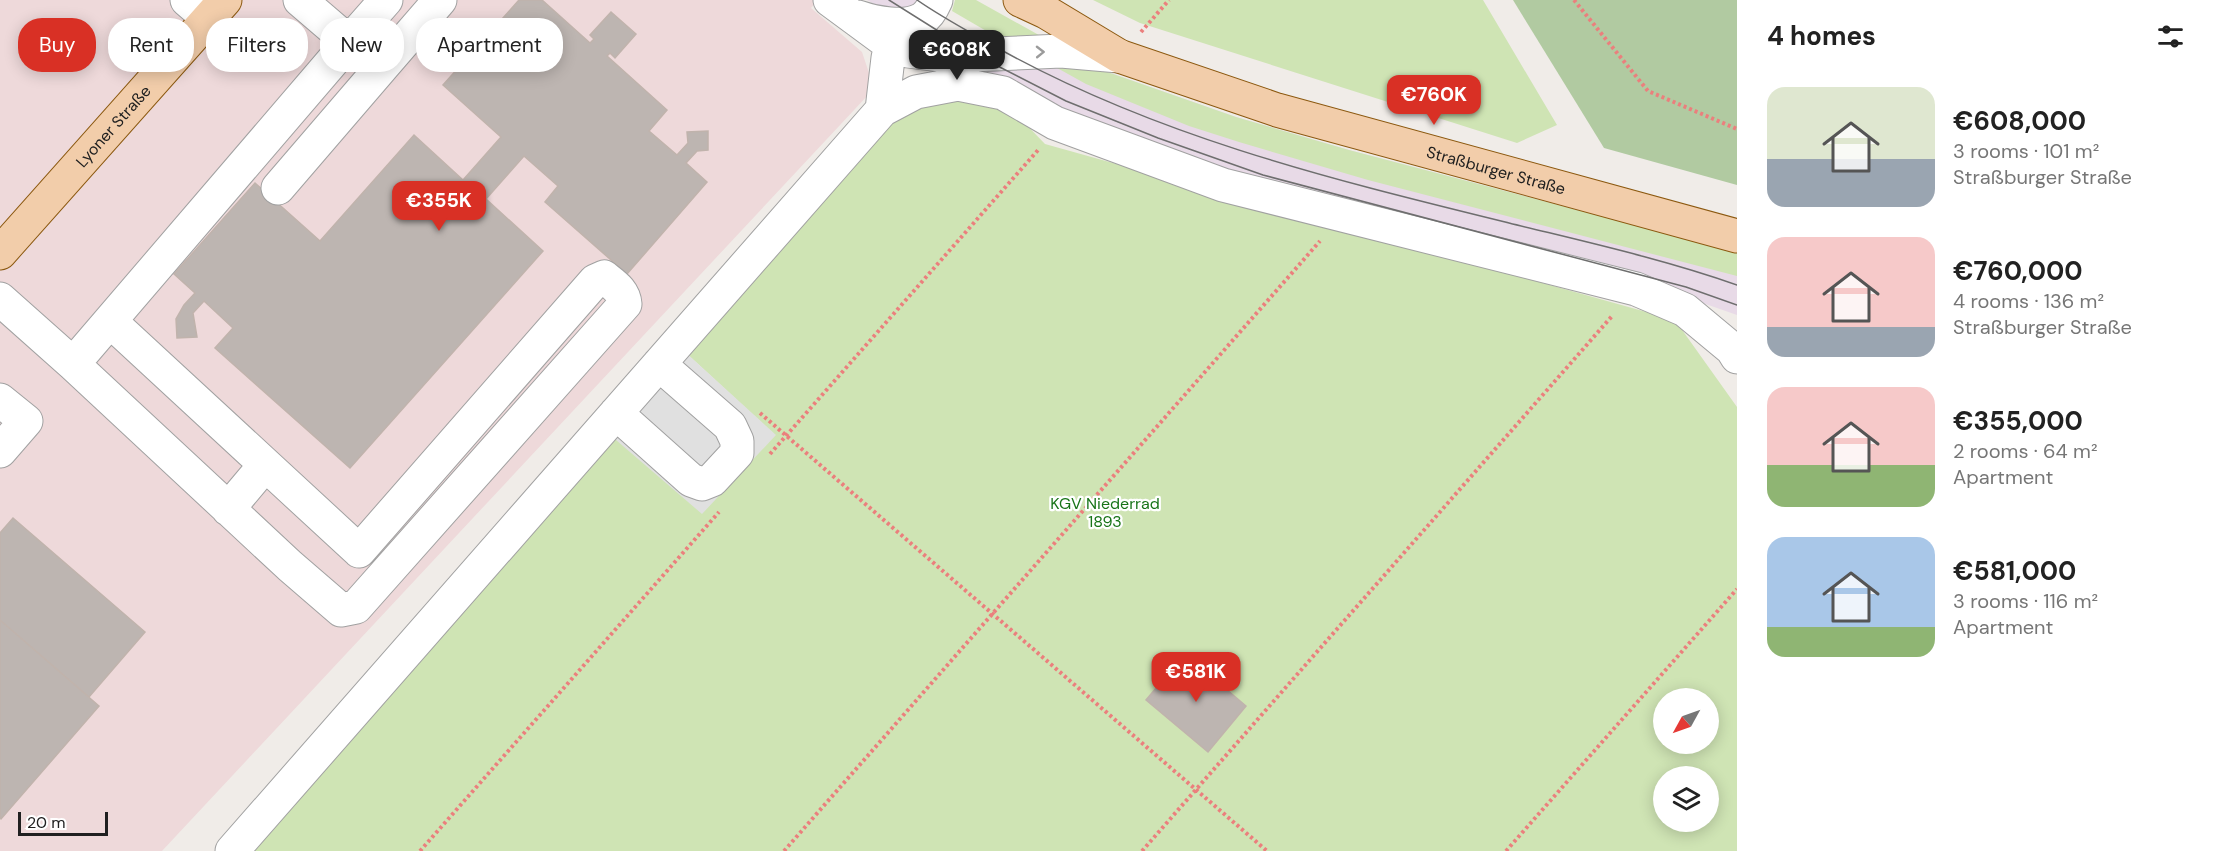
<!DOCTYPE html>
<meta charset="utf-8">
<style>
body{margin:0;font-family:"DM Sans",sans-serif;background:#f2f2f2;color:#222;height:100vh;display:flex;flex-direction:column;font-size:22px;white-space:nowrap}
*{box-sizing:border-box;margin:0}
p{font-size:20px;color:#767676}
.icon{flex:none;width:33px;height:33px;fill:none;stroke:currentColor;stroke-width:2;stroke-linecap:round;stroke-linejoin:round}
.map{position:relative;flex:1;overflow:hidden}
.drawer{display:flex;flex-direction:column;background:#fff;width:480px}
.drawer>*{flex:none}
.hud{position:absolute;left:18px;top:18px;width:570px;height:54px;display:flex;gap:12px}
.needle{width:39px;rotate:230deg}
.tools{position:absolute;left:1653px;top:688px;display:grid;gap:12px}
.tools a{display:grid;place-items:center;width:66px;height:66px;border-radius:50%;background:#fff;box-shadow:0 3px 15px #0003;font-size:30px}
.scale{position:absolute;left:18px;bottom:15px;width:90px;box-sizing:border-box;padding-left:6px;border:3px solid #202020;border-top:0;font-size:16px;line-height:21px;white-space:nowrap;color:#202020;-webkit-text-stroke:4px #fff;paint-order:stroke}
.price{position:absolute;translate:-50% -51px;padding:0 14px;border-radius:12px;background:#d93025;color:#fff;font-size:20px;line-height:39px;filter:drop-shadow(0 2px 3px #0008)}
.price::after{content:'';position:absolute;left:50%;top:36px;width:18px;height:14px;margin-left:-9px;background:inherit;clip-path:polygon(0 0,100% 0,50% 100%)}
.price.active{background:#222;color:#fff}
ul{padding:0;list-style:none}
li{display:flex;align-items:center;gap:18px;height:150px;padding:0 30px}
li span{display:grid;place-items:center;flex:none;width:168px;height:120px;border-radius:18px;color:#555}
li>.icon{margin-inline-start:auto}
span .icon{width:72px;height:72px;fill:#fffc;stroke-width:1}
li b{font-size:26px}
h2{display:flex;justify-content:space-between;align-items:center;height:72px;padding:0 30px;font-size:26px}
.pill{padding:0 21px;border-radius:24px;background:#fff;box-shadow:0 3px 15px #0003;font-size:21px;line-height:54px}
.pill.active{background:#d93025;color:#fff}
main{display:flex;flex:1;min-height:0}
.map>svg:first-child{display:block}
.commercial{fill:#eed9da}
.industrial{fill:#e8dae7}
.grass{fill:#cfe4b4;fill-rule:evenodd}
.forest{fill:#b1caa1}
.parking{fill:#e0e0e0}
.building{fill:#bdb5b1;stroke:#c0b3ac;stroke-width:1.5}
.lines{fill:none;stroke-linecap:round;stroke-linejoin:round}
.minor-casing{stroke:#a1a1a1;stroke-width:35}
.major-casing{stroke:#8c5910;stroke-width:35}
.path{stroke:#eb7f7d;stroke-width:4;stroke-dasharray:3 3;stroke-linecap:butt}
.minor{stroke:#fff;stroke-width:33}
.major{stroke:#f2cdaa;stroke-width:33}
.tram{stroke:#6e6e6e;stroke-width:1.5}
.oneway{stroke:#9b9b9b}
.labels{text-anchor:middle;dominant-baseline:central;stroke-width:4.5;stroke-linejoin:round;paint-order:stroke}
.street-label{font-size:16px;fill:#202020;stroke:#fff}
.park-label{font-size:16px;fill:#187418;stroke:#fff}
</style>
<main>
<div class="map">
<svg width="1737" height="851" viewBox="0 0 1737 851">
<rect width="100%" height="100%" fill="#f0ece8"/>
<path class="commercial" d="M0 0H818L811 8 862 52 870 76 869 94 162 851H0Z"/>
<path class="industrial" d="M867 0H926L897 17Z
M1050 64 1099 69 1236 117 1349 150 1737 252V315L1677 294 1242 178 1068 114 979 67Z"/>
<path class="grass" d="M955 0H976L1046 39 1007 43 952 11Z
M1093 0H1483L1557 125 1517 143 1140 23Z
M1050 64 1099 69 1236 117 1349 150 1737 252V276L1368 180 1239 142 1189 126 1086 84Z
M960 96 1016 114 1045 144 1675 320 1737 407V851H241L609 434 775 435 685 352 894 117 926 105ZM1664 699H1708V744H1664ZM1664 777H1708V822H1664Z"/>
<path class="forest" d="M1513 0H1737V185L1604 148Z"/>
<path class="parking" d="M685 352 776 435 702 514 609 434Z"/>
<path class="building" d="M519 0H542L590 43 594 39 590 35 611 12 636 34 615 58 610 53 607 56 667 110 649 131 677 155 688 143 687 132 708 131V150L697 151 686 163 707 182 627 274 545 202 558 186 524 156 486 199 543 251 350 468 215 348 233 328 204 301 193 313 197 337 177 338 176 319 184 305 195 293 174 274 255 183 320 241 414 135 463 180 501 137 443 85Z
M13 518 145 632 89 697 0 620V533Z
M0 620 99 706 1 819 0 818Z
M1185 654 1246 706 1208 752 1146 700Z"/>
<g class="lines">
<g class="minor-casing">
<path id="minor" d="M187 0 209 19
M830 0 891 45 908 51 949 56 1061 51 1119 56
M858 17C875 23 905 29 922 19 929 15 933 7 936 0
M382 67 440 0
M882 110 888 58 891 45
M278 188 382 67 349 42 386 0
M0 299 73 364 349 42 300 0
M73 364 290 566 341 610 356 607 625 304C624 291 614 285 604 277L595 281 359 551 110 321
M0 400 26 421 0 451
M616 413 691 480 702 484 712 480 737 453V441L730 426 659 364
M228 509 265 465
M232 851 882 110 916 92 958 84 1003 93 1055 123 1223 185 1636 289 1685 310 1732 349 1737 357"/>
</g>
<g class="major-casing">
<g id="major">
<path id="s1" d="M1020 0 1046 12 1119 56 1277 110 1737 236"/>
<path id="s2" d="M0 253 225 0"/>
</g>
</g>
<path class="path" d="M1574 0 1648 91 1737 129
M1141 32 1169 0
M760 413 1267 851
M770 454 1039 149
M420 851 719 512
M784 851 1320 241
M1142 851 1613 315
M1506 851 1737 589"/>
<use href="#minor" class="minor"/>
<use href="#major" class="major"/>
<path class="tram" d="M889 0 978 56 1066 101 1158 138 1263 175 1686 287 1737 305
M917 0C940 16 964 29 987 42 1149 135 1330 179 1509 223 1586 242 1663 259 1737 285"/>
</g>
<defs><path id="oneway-chevron" d="M-2-3.5L2.5 0L-2 3.5" fill="none" stroke-width="1.6" stroke-linecap="round" stroke-linejoin="round" transform="scale(1.5)"/></defs>
<use class="oneway" href="#oneway-chevron" transform="translate(1040 52) rotate(-1)"/>
<g class="labels">
<g class="street-label">
<text stroke="none"><textPath href="#s2" startOffset="170">Lyoner Straße</textPath></text>
<text stroke="none"><textPath href="#s1" startOffset="508">Straßburger Straße</textPath></text>
</g>
<g class="park-label">
<text x="1105" y="503">KGV Niederrad<tspan x="1105" dy="18">1893</tspan></text>
</g>
</g>
</svg>
<div class="tools">
<a><svg class="needle" viewBox="-14 -14 28 28"><path d="M0-13l5 13h-10z" fill="#e53935"/><path d="M0 13l5-13h-10z" fill="#767676"/></svg></a>
<a><svg class="icon" aria-label="layers" viewBox="0 0 24 24"><path d="M12 4l9 5-9 5-9-5zM3 14l9 5 9-5"/></svg></a>
</div>
<div class="scale">20 m</div>
<b class="price active" style="left:957px;top:81px">€608K</b>
<b class="price" style="left:1434px;top:126px">€760K</b>
<b class="price" style="left:439px;top:232px">€355K</b>
<b class="price" style="left:1196px;top:703px">€581K</b>
<div class="hud">
<a class="pill active">Buy</a>
<a class="pill">Rent</a>
<a class="pill">Filters</a>
<a class="pill">New</a>
<a class="pill">Apartment</a>
</div>
</div>
<section class="drawer">
<h2>4 homes<svg class="icon" aria-label="filters" viewBox="0 0 24 24"><path d="M4 7h16M4 17h16"/><circle cx="9" cy="7" r="2"/><circle cx="15" cy="17" r="2"/></svg></h2>
<ul>
<li><span style="background:linear-gradient(#dfe7d0 60%,#9aa5b1 0)"><svg class="icon" aria-label="home" viewBox="0 0 24 24"><path d="M3 11l9-7 9 7M6 9v11h12V9"/></svg></span><div><b>€608,000</b><p>3 rooms · 101 m²</p><p>Straßburger Straße</p></div></li>
<li><span style="background:linear-gradient(#f6c9c9 75%,#9aa5b1 0)"><svg class="icon" aria-label="home" viewBox="0 0 24 24"><path d="M3 11l9-7 9 7M6 9v11h12V9"/></svg></span><div><b>€760,000</b><p>4 rooms · 136 m²</p><p>Straßburger Straße</p></div></li>
<li><span style="background:linear-gradient(#f6c9c9 65%,#8fb573 0)"><svg class="icon" aria-label="home" viewBox="0 0 24 24"><path d="M3 11l9-7 9 7M6 9v11h12V9"/></svg></span><div><b>€355,000</b><p>2 rooms · 64 m²</p><p>Apartment</p></div></li>
<li><span style="background:linear-gradient(#a9c7e8 75%,#8fb573 0)"><svg class="icon" aria-label="home" viewBox="0 0 24 24"><path d="M3 11l9-7 9 7M6 9v11h12V9"/></svg></span><div><b>€581,000</b><p>3 rooms · 116 m²</p><p>Apartment</p></div></li>
</ul>
</section>
</main>
